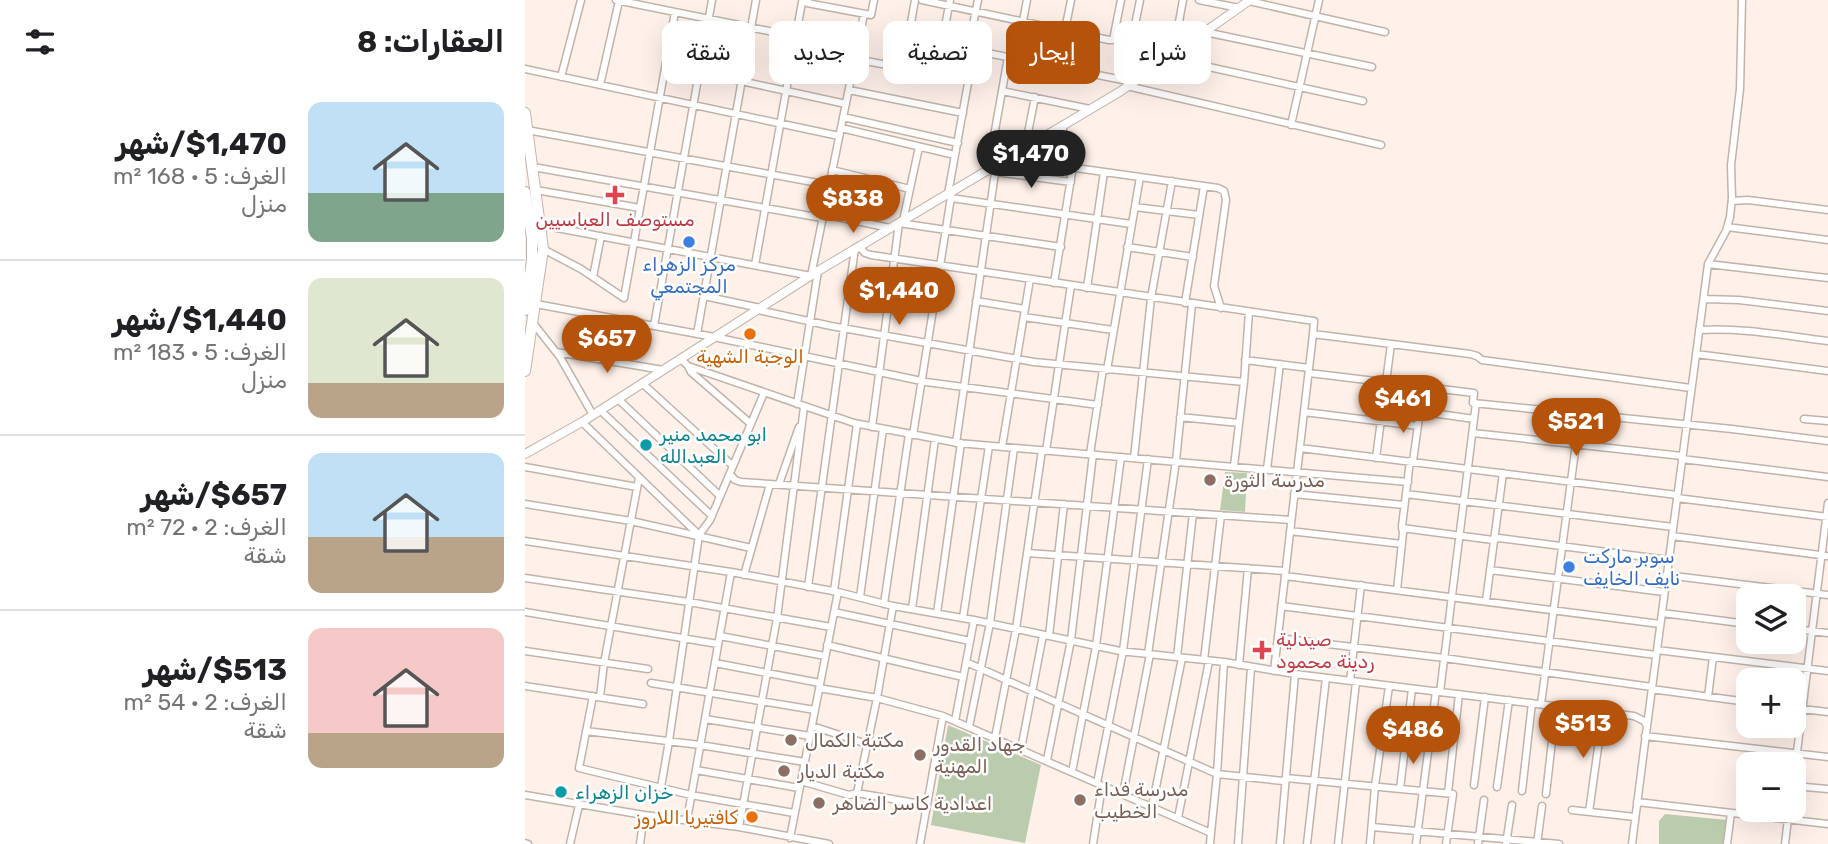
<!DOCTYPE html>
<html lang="ar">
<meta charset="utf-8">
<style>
body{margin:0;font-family:Rubik,"Noto Naskh Arabic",sans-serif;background:#f2f2f2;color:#202124;direction:rtl;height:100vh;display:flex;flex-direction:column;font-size:26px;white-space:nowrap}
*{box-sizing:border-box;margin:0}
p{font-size:23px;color:#757577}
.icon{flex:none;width:38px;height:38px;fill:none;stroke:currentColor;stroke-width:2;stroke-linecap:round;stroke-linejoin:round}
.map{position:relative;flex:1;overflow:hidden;direction:ltr}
.sheet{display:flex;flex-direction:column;background:#fff;width:525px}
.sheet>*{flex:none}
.hud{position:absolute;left:21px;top:21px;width:665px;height:63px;direction:rtl;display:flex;gap:14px}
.controls{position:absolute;left:1211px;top:584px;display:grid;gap:14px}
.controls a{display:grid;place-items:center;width:70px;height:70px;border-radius:14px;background:#fff;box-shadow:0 7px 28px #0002;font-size:35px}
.price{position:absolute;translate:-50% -60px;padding:0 16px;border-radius:24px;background:#b45309;color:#fff;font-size:23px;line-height:46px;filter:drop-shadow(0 2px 4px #0008)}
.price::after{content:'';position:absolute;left:50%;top:42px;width:21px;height:16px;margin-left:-10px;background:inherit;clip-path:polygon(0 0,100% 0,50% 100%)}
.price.on{background:#222;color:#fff}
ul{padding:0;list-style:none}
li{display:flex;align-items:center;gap:21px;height:175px;padding:0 21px}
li+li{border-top:2px solid #e0e0e0}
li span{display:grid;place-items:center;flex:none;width:196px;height:140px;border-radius:14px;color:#555}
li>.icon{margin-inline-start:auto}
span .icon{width:84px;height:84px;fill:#fffc;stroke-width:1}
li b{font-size:30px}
h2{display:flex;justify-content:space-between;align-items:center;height:84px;padding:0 21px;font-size:30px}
.chip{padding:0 24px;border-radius:14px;background:#fff;box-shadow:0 7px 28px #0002;font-size:24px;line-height:63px}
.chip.on{background:#b45309;color:#fff}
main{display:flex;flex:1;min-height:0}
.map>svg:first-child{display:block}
.green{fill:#bacbae}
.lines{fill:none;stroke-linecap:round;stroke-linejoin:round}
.minor-casing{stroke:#c2b3aa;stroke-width:9}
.major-casing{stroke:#c2b3aa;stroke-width:10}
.highway-casing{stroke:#c2b3aa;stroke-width:12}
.minor{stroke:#fff;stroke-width:6}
.major{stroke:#fff;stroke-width:8}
.highway{stroke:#fff;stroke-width:10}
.health-dot{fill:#e0444e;stroke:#fff;stroke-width:2.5}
.shop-dot{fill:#3f7fe0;stroke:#fff;stroke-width:2.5}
.food-dot{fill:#e8710a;stroke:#fff;stroke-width:2.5}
.culture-dot{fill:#0f9aa8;stroke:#fff;stroke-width:2.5}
.education-dot{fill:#8d6e63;stroke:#fff;stroke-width:2.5}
.labels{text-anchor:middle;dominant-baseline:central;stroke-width:5;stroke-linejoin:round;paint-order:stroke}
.health-label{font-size:19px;fill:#be3a42;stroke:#fff}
.shop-label{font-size:19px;fill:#366cbe;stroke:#fff}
.food-label{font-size:19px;fill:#c56008;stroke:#fff}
.culture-label{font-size:19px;fill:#0d838f;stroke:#fff;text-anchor:start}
.education-label{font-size:19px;fill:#785e54;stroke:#fff;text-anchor:start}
</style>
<main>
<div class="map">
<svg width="1303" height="844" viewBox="0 0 1303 844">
<rect width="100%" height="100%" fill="#fef1ea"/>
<path class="green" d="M700 472 722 473 720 512 695 510Z
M423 725 516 765 500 843 406 825Z
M1140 814 1202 820 1199 844H1134V821Z"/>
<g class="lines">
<g class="minor-casing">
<path id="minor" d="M91 0 332 49
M283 0 282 3 346 15 349 0
M397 0 584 40H614L654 50
M674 0 714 8
M724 1 860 32
M498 21 502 0
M540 30 546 0
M680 32 847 67
M588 40 596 0
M607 40 615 0
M417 44 608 82
M649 49 658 0
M643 58 838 101
M330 59 443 80
M266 65 327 77
M378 68 390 0
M0 69 314 136
M175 72 321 104
M411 74 425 0
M36 77 56 0
M75 85 94 1
M602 86 856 145
M324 90 438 113
M477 91 565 109
M318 117 433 143
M538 125C538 142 537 156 551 168L693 188 699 191 701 200 689 286 696 308
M766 125 794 0
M316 128 430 155
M2 130 304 185
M500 148 510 97
M8 167 297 218
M307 170 385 189
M463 170 483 57
M470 172 546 182
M11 190 115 208
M423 194 448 55 444 44 453 0
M426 198 606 224
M1207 201 1223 200 1303 210
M610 207 674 215
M298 214 365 228
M378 221 394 147
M16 225 286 276 339 14
M1202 227 1303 240
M334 246 340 253 346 255 789 321 788 334 945 354 952 356 957 360 1166 388
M602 247 668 257
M18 249 56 269 99 298 150 12
M1183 264 1303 278
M230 265 277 2
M68 277 76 236
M529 283 548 166
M562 288 579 172
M179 296 235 308
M1179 299 1214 300 1303 311
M451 301 500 309
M660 303 679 186
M11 304 189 337 401 382 573 405
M233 310 306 326 509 362 719 382
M499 317 588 330
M8 323 35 357 68 415
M129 326 187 0
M1174 330C1217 327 1261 336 1303 341
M172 334 231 0
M31 352 138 370
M1171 354 1303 371
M156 359 163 366 329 423 433 443 883 482
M720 360 784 368
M163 366 166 372 226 424
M582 370 615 177
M784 373 949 393 948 403 1207 429 1303 441
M117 383 208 466
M93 399 195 496
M272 404 293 271
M858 406 949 419
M75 410 187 516
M779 412 893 426
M655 417 714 423
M1279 419 1303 421
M57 422 174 535 144 741 136 787
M347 427 374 223 536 247
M948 433 1157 456
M388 435 427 191
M431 443 471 166
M1045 444 1049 414
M477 447 505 279
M775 448 1152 495
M521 451 546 285
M565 454 578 369
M609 458 626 298 647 181
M851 458 866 344
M1157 459 1303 477
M888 461 895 411
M709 466 719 382 724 312
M0 467 112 487
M742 469 755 364
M205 474 210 480 216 482 766 520
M254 484 274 427
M769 494 879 505
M881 494 1148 527
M1152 498 1303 517
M0 504 106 521 226 548
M877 528 968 540 974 538 1144 560
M765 531 877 544
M174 535 185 520 239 393
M1147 536 1303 556
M0 541 206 572 313 592 368 606 449 620 595 651 699 662 770 674 1109 716 1119 721 1122 726 1107 844
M502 553 760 571
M965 570 1139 592
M219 575 245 484
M1141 575 1303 595
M760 576 1135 624
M0 578 164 602 306 627
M283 587 330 248
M872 590 878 533 877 526 885 461
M309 591 332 424
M335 597 358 429
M961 601 978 473
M359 604 384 434
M368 606 352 698 332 793 402 805
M756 606 1131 655
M387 609 410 439
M0 612 193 644
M309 612 445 641
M412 613 436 443
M1137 613 1223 624
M438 618 464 446
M1269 629 1303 633
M195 636 300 656
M524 636 539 504
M753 638 919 658 1127 687
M302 645 438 677
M1132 650 1303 671
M0 651 123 669
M623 654 651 461 667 304
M652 657 668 513
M679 660 696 515
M441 662 692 774 758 781 761 778 928 794 921 844
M190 663 295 683
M714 665 723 568
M749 671 788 334
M825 681 836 585
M126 683 290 710
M0 686 118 704
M294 688 352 698 418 716 686 833 685 844
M1126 689 1223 702
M915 692 951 403
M68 696 54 768 166 795 269 813
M75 697 79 663 114 478
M1183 697 1188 657
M1016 704 1051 444
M1269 708 1303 712
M180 719 285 736
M430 721 449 620
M287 726 342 744
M1122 726 1183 264 1201 231 1205 217 1207 198 1206 165 1215 89 1217 0
M444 727 465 623 489 448
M61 731 175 745 280 762
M1120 736 1303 757
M470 738 491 629 517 450
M496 749 518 635
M522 760 546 640 568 454
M171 770 274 788
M547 772 571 646 596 457
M1269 776 1303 503
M276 781 324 795 332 793
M572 783 598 651 623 459
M949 785 960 697
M1269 786 1303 789
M972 787 984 700
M875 789 887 689
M997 791 1007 703
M923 793 934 694
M598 794 625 654
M1021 794 1031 706
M0 795 119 815 214 827 304 844
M1112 802 1303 824
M627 807 657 658
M1047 810 1110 817
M1064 812 1078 712
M653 818 684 661
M162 820 206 572
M214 827 252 618 279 407
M847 827 1034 844
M686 833 692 774 699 662
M265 838 313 592
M0 843 3 844
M45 844 54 805
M115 844 119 815
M395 844 418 716
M568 844 577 786
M713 844 726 668
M755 844 770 674
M782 844 801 678
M813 844 831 682
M845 844 850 786 864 686
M891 844 911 691
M953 844 959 800
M981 844 987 805
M1012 844 1017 806
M1202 844 1206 813
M1260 844 1264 810"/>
</g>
<g class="major-casing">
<path id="major" d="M0 454 57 422 293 271 596 91 725 0"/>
</g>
<g class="highway-casing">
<path id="highway" d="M0 113 18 249 0 371
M0 192 7 238V260L0 310"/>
</g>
<use href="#minor" class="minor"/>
<use href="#major" class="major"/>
<use href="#highway" class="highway"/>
</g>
<g class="health-dot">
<path d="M86.5 184.5h7v7h7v7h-7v7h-7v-7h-7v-7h7z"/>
<path d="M733.5 639.5h7v7h7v7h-7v7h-7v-7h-7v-7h7z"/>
</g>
<g class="shop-dot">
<circle cx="164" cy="242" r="7"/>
<circle cx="1044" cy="567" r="7"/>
</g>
<g class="food-dot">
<circle cx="225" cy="334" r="7"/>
<circle cx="227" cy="817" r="7"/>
</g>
<g class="culture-dot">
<circle cx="121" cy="445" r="7"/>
<circle cx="36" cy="792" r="7"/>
</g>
<g class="education-dot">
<circle cx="685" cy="480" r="7"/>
<circle cx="266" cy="740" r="7"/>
<circle cx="395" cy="755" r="7"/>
<circle cx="259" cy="771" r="7"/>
<circle cx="555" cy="800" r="7"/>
<circle cx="294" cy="803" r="7"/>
</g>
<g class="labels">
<g class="health-label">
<text x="90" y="219">مستوصف العباسيين</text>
<text x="751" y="639" text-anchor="start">صيدلية<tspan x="751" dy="22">ردينة محمود</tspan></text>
</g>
<g class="shop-label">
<text x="164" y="264">مركز الزهراء<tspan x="164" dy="22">المجتمعي</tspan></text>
<text x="1058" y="556" text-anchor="start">سوبر ماركت<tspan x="1058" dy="22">نايف الخايف</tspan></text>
</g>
<g class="food-label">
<text x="225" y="356">الوجبة الشهية</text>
<text x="213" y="817" text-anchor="end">كافتيريا اللاروز</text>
</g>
<g class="culture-label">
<text x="135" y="434">ابو محمد منير<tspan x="135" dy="22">العبدالله</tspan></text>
<text x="50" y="792">خزان الزهراء</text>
</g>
<g class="education-label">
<text x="699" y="480">مدرسة الثورة</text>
<text x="280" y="740">مكتبة الكمال</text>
<text x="409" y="744">جهاد القدور<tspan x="409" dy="22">المهنية</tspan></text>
<text x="273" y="771">مكتبة الديار</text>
<text x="569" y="789">مدرسة فداء<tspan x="569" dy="22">الخطيب</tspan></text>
<text x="308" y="803">اعدادية كاسر الضاهر</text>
</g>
</g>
</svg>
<div class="controls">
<a><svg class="icon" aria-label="layers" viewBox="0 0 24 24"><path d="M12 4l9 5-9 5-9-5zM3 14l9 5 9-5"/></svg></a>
<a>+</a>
<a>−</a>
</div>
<b class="price on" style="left:506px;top:190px">$1,470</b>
<b class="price" style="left:328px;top:235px">$838</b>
<b class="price" style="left:374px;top:327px">$1,440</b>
<b class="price" style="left:82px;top:375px">$657</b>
<b class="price" style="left:878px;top:435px">$461</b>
<b class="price" style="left:1051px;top:458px">$521</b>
<b class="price" style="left:1058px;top:760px">$513</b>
<b class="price" style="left:888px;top:766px">$486</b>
<div class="hud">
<a class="chip">شراء</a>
<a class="chip on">إيجار</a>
<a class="chip">تصفية</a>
<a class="chip">جديد</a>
<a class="chip">شقة</a>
</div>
</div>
<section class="sheet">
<h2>العقارات: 8<svg class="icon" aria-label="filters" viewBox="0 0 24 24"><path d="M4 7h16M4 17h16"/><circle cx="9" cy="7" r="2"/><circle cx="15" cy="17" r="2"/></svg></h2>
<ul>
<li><span style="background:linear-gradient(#bfe0f5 65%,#7fa58c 0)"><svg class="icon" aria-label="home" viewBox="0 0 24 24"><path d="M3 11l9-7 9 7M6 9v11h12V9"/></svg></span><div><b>$1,470/شهر</b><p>الغرف: 5 · 168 m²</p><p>منزل</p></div></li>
<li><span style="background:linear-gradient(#dfe7d0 75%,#b9a48a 0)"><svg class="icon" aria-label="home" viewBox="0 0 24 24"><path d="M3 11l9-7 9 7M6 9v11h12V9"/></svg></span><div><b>$1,440/شهر</b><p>الغرف: 5 · 183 m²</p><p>منزل</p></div></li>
<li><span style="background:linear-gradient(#bfe0f5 60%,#b9a48a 0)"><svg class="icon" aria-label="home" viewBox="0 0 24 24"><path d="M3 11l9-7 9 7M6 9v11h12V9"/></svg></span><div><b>$657/شهر</b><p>الغرف: 2 · 72 m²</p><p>شقة</p></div></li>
<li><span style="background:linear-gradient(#f6c9c9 75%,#b9a48a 0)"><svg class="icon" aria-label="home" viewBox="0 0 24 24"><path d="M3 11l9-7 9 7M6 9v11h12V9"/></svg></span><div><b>$513/شهر</b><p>الغرف: 2 · 54 m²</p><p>شقة</p></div></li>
</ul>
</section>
</main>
